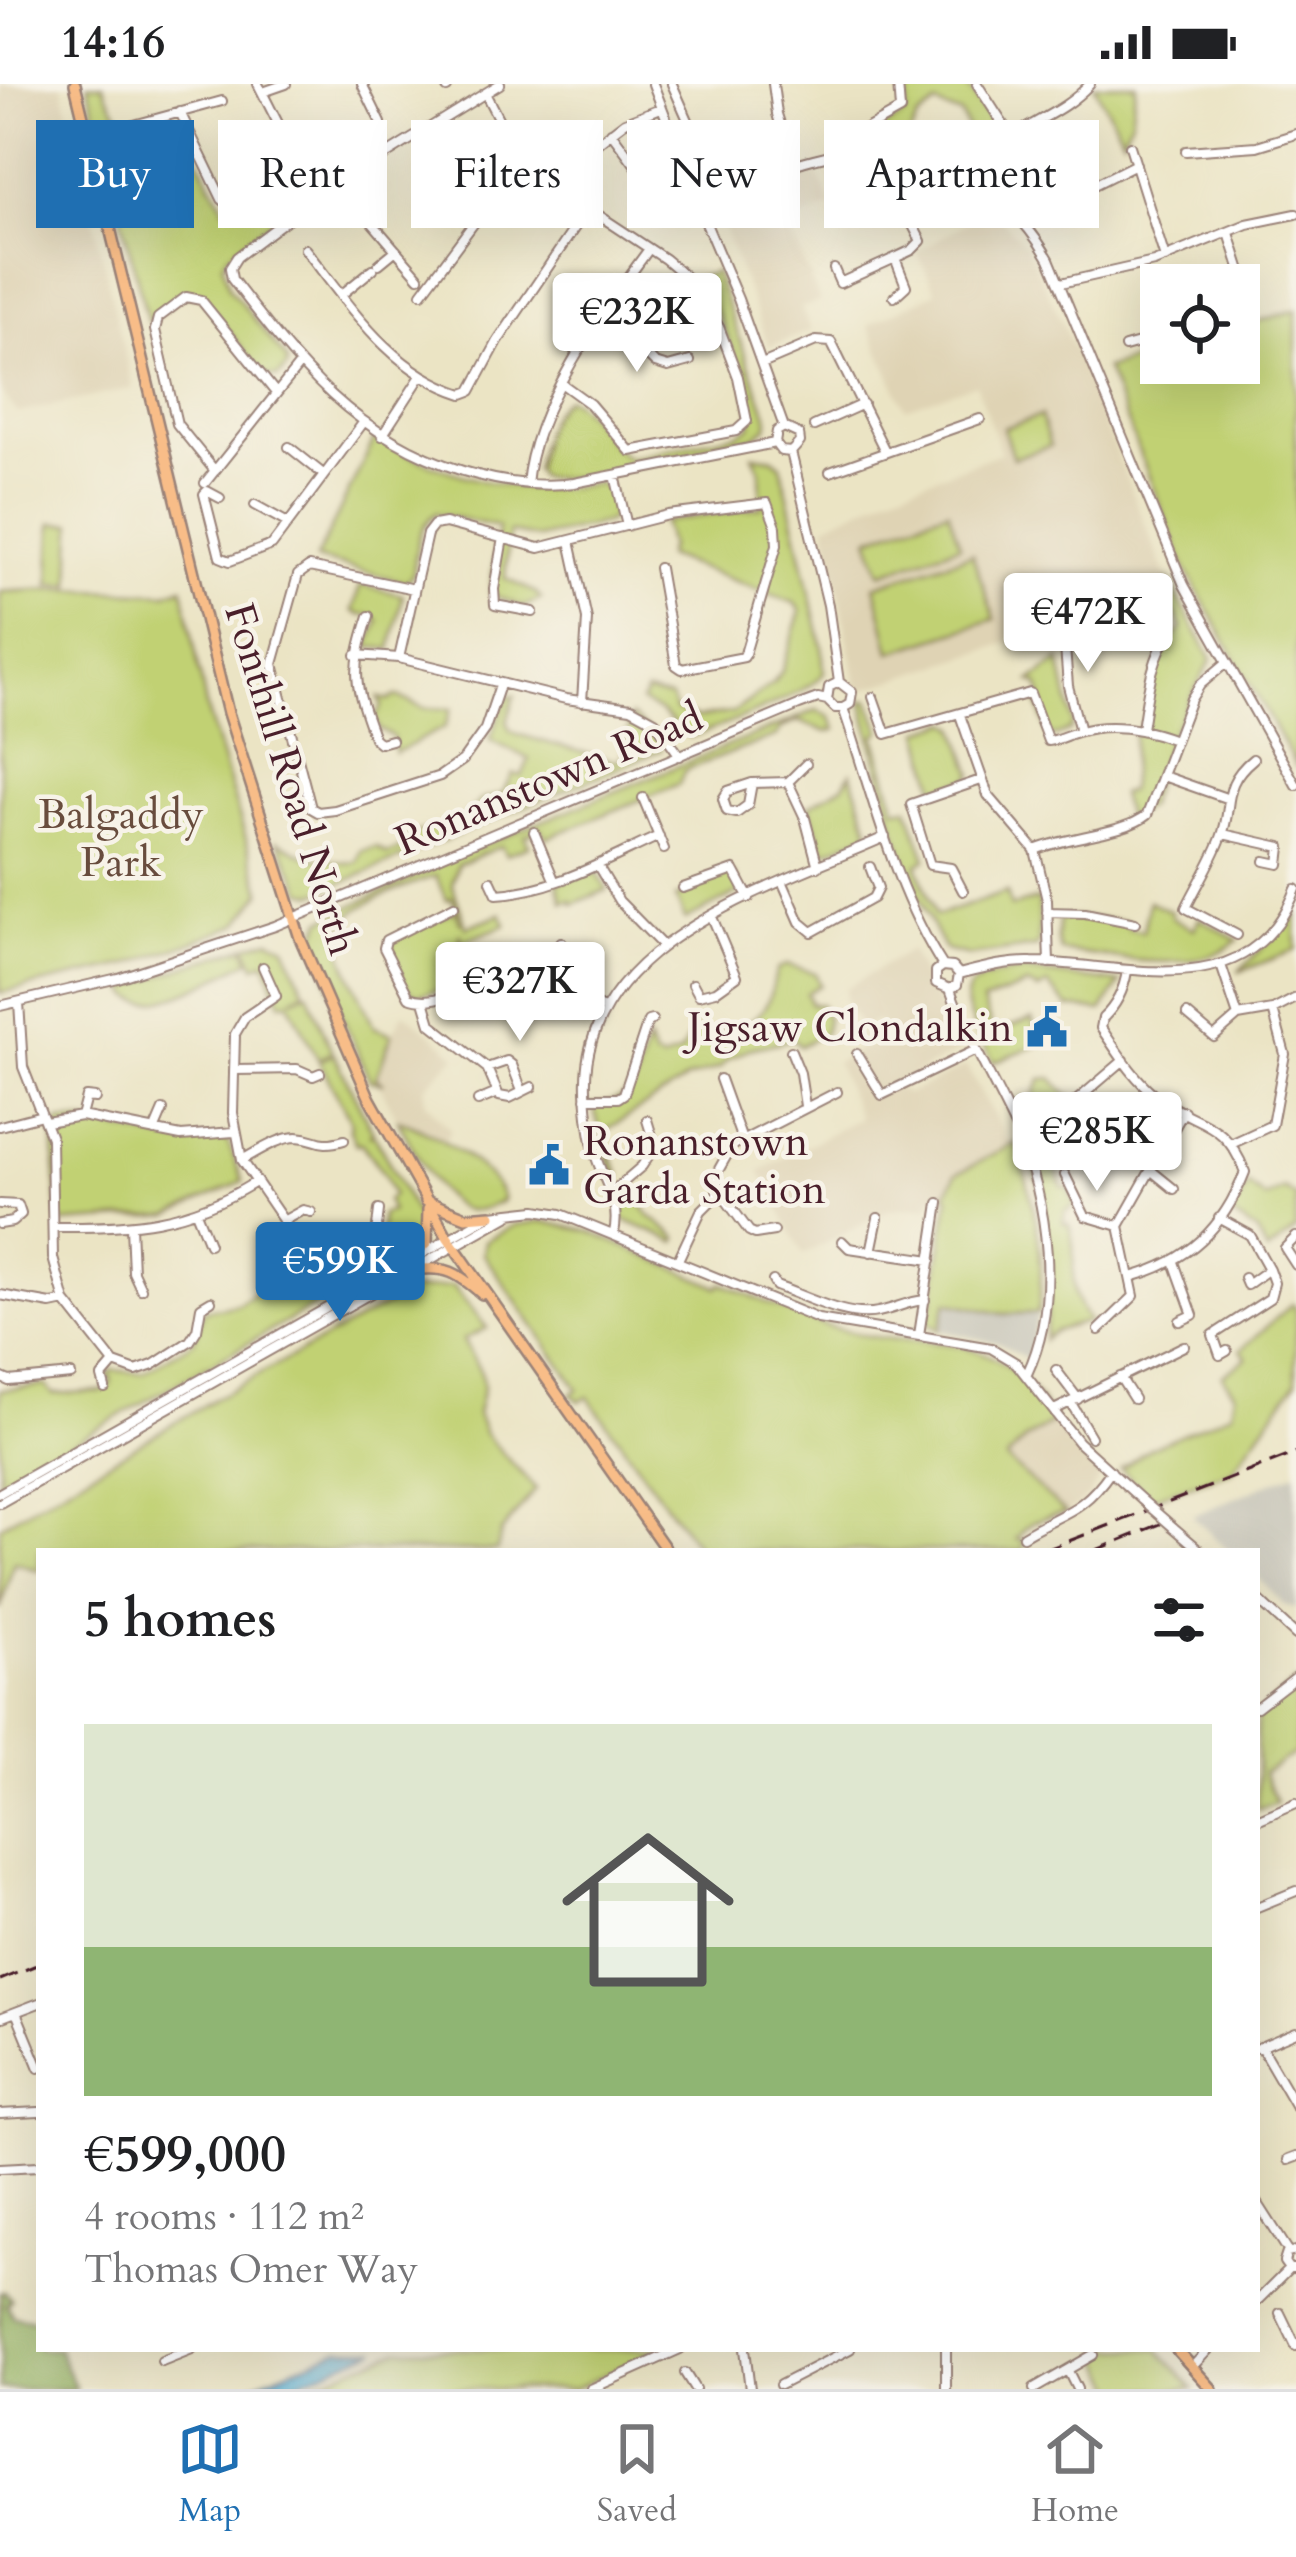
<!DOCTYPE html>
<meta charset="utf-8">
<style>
body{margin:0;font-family:Cardo,serif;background:#f6f6f6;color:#202124;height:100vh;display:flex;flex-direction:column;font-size:45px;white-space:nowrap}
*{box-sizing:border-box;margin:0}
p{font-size:39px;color:#757577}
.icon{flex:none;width:66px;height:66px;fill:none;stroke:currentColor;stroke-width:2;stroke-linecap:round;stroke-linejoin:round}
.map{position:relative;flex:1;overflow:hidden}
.details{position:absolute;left:36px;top:1464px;width:1224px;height:804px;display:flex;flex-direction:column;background:#fff;border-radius:0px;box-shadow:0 12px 48px #0002}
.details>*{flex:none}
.top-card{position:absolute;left:36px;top:36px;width:1224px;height:108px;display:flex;gap:24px}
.tools{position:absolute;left:1140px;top:180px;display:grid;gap:24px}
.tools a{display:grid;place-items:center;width:120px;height:120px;border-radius:0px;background:#fff;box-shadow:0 12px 48px #0002;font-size:60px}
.price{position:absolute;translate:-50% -102px;padding:0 27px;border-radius:12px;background:#fff;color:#222;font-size:39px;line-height:78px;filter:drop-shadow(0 3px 6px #0008)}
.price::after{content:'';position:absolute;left:50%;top:72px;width:36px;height:27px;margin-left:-18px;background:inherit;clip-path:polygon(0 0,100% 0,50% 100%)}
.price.selected{background:#1f6fb2;color:#fff}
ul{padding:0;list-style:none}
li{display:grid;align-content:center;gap:24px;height:636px;padding:0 48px}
li span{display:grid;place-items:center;height:372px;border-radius:0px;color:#555}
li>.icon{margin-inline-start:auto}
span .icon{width:216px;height:216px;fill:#fffc;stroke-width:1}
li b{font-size:51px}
h2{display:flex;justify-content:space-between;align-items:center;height:144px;padding:0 48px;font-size:51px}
.pill{padding:0 42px;border-radius:0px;background:#fff;box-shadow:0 12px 48px #0002;font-size:42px;line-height:108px}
.pill.selected{background:#1f6fb2;color:#fff}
.status{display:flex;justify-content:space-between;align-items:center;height:84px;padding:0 60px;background:#fff;direction:ltr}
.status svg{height:33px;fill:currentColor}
.tab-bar{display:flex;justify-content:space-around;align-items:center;height:168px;border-top:3px solid #e0e0e0;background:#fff;font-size:33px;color:#757577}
.tab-bar a{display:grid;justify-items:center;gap:6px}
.tab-bar .selected{color:#1f6fb2}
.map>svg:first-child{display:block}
.built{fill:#dfd3b4}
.industrial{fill:#c7c5b8}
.green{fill:#c1d173;stroke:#86784f;stroke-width:3}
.forest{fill:#98b365;stroke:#716948;stroke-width:3}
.water{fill:#52abcf;stroke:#4e657d;stroke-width:3}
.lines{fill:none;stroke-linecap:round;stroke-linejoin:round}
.minor-casing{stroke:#9a8278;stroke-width:12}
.major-casing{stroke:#9a8278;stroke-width:14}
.minor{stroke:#fff;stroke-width:8}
.major{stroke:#f8bd88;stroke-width:9}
.rail{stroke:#4a1f2b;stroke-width:3;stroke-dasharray:18 9;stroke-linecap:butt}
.minor-bridge-casing{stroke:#9a8278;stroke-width:12;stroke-linecap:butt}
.minor-bridge{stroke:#fff;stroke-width:8}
.labels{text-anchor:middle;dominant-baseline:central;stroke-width:9;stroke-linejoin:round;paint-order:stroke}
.street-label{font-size:42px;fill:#4a1f2b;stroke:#f7f3e8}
.park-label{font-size:42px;fill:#684c3d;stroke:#f7f3e8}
.poi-label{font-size:42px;fill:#4a1f2b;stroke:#f7f3e8;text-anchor:end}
</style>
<div class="status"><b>14:16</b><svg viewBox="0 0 49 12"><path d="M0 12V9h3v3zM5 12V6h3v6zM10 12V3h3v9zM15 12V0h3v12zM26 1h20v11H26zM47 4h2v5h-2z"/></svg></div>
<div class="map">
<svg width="1296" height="2305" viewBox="0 0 1296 2305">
<rect width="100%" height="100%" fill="#f7f3e8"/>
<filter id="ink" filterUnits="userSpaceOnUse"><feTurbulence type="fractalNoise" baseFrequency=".00833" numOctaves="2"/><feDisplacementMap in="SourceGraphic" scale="24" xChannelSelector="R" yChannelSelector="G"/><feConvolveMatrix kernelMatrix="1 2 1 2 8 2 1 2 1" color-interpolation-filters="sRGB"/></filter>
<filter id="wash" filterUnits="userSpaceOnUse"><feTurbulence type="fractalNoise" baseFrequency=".004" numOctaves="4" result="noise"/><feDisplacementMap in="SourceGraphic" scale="48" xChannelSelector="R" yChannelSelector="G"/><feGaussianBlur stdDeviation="2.7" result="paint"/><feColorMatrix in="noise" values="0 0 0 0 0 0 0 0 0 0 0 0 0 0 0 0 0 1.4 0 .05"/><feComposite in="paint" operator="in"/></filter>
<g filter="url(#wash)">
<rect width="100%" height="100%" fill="#ebe4c4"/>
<path class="built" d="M0 0H62L133 304 18 329 0 307Z
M873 77 885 100 857 112 842 79Z
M814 84 832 122 788 141 820 217 801 224 811 246 769 263 720 135 721 128 723 122Z
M991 124 1025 161 1063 240 1168 496 1141 516 858 607 826 441 889 410 1001 369 976 300 905 324 868 241 936 208 917 168Z
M910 866 960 966 892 1002 907 1010 966 982 1011 1061 956 1090 946 1110 934 1111 927 1122 890 1125 803 1171 760 1087 859 1034 836 978 886 950 878 936 862 945 844 914 847 911 844 905Z
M404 928 457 971 425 1003 426 1019 451 1046 444 1056 424 1043 398 1036 376 994 392 950Z
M1054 1337 1077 1367 1102 1389 1089 1412 1066 1429 1006 1375 1025 1356Z"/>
<path class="industrial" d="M947 1218 1003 1230 1038 1229 1028 1276 1000 1259 939 1246Z
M1296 1388V1525L1284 1521 1257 1493V1467H1229L1192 1432Z"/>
<path class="green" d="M88 0H103C110 22 123 32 130 49L167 35 177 37 225 125 240 127 295 101 307 105 301 115 228 171 223 180 229 204 287 276V283L278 293 264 291 200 211H182L148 238Z
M904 0H966L994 43 971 76 958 71 971 51 961 31 936 21 918 34 908 55 868 53 906 30 908 10Z
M1136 0 1131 36 1123 54 1094 1Z
M715 188 769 336 767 343 754 353C711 363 573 404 538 392L535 385C541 361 545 328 567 314 596 329 606 362 629 374L737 350 751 342C756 303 719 232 698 199L697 194Z
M1296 226V682L1186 486 1106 285 1161 267V279H1239V243Z
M1041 332 1050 362 1013 374 1003 344Z
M375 354C443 391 521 417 598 399L610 408 614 430 608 438 538 454 509 448 505 494 536 509 541 515 523 523 490 510 498 443 436 429C415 445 417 466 413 490L405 498 316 475Z
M753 371 773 374 781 381 822 562 824 589C810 609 717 645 689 653L659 627 641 618 647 608 671 614 675 626 697 634 734 628 773 599 782 587 801 527 795 519 666 472 669 462 663 438 761 423 760 385Z
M948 426 960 461 881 489 869 454Z
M52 439 73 440 71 501 50 500Z
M972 470 995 535 891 568 875 502Z
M1168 496 1212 575 1169 653 1147 722 1127 737 1120 710 1129 707 1134 652 1146 633 1151 599 1169 551 1174 553 1182 544 1175 530 1152 509Z
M360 501 403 511 391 565 368 563 379 537 373 531H360L353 527Z
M183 503 206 622 262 808 238 840 190 859 128 881 0 909V508L56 505 167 509Z
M1060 576 1073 639 1070 646 1056 652 1048 650 1036 615 1042 612 1038 600 1031 597Z
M396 612 424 624 451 625 445 643 395 669 393 653 379 645 375 634 382 622 379 614 389 616Z
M507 612H515L507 637 511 647 520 651 614 677 622 674 631 632 660 655 661 666 315 810 303 807 278 757 311 775C326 771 340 782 357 778L361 767 377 763 387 770 405 763 409 751 458 738 483 715 502 710 513 690 522 692 529 675 490 656Z
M862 616H869L881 647 875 652 896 724H908L926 775 917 781 936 832 1007 808 1011 823 1039 815V860L1036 863 969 872 945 866C902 789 883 702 862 616Z
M817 626 830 633 836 645 827 648 798 637 781 644 777 652 685 686 679 700 547 754 541 745 525 752 529 762 506 771 501 762 458 781 452 800 466 843 501 830 506 841 462 858 460 848 459 859 474 898 417 911C401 903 387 873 393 856L455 827 461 840 452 814 446 816 436 792C414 799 335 824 339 854 343 881 362 915 374 943L392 950 376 994 384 999 370 997 329 902 315 851 322 836 463 769Z
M949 638 956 642 973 690 970 695 936 705 921 647Z
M851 689 869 744 866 750 825 768 809 722 844 701Z
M591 787 598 790 607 806 573 820 571 816 563 818 557 799Z
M725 789 735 791 740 808 685 836 676 814Z
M1149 817 1172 828 1171 833 1194 845 1199 834 1238 856C1198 893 1111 873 1061 867L1057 855 1059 837 1065 833 1126 837 1128 844 1143 848Z
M1296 831V866L1238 888Z
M270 855 285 862 305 907 290 916 308 908 332 968 318 975 290 920 286 917 281 919 265 878 255 882 246 862Z
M244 863 250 876C226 888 137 944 126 903Z
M786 881 815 889 820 901 806 909 811 920 821 921 827 935 824 949 800 962 794 955 749 965 727 976 720 984 687 995 608 1045 604 1057 620 1091 612 1088 593 1021C639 1016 635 996 648 957L654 973 663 976 681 969 692 946C716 952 747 947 764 924 771 915 773 897 777 886Z
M1023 887 1120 899 1102 927 1069 923 1048 901 1038 906 1027 901 983 918 993 949 1032 935 1040 960 993 978C963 919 941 898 1023 887Z
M334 970 373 1048 369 1052 374 1050 421 1140 419 1153 339 1208 0 1399V1306L45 1301 53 1310 101 1307 111 1302V1294H106L112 1286 143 1289 194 1257 204 1226 238 1220 273 1197 272 1193 280 1189 279 1184 304 1173 324 1178 339 1174 373 1160 381 1149V1130L391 1127 387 1116 393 1111 384 1090 361 1059 356 1060 350 1046 351 1037 319 977Z
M1052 994 1070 1013 1057 1022 1045 1017 1040 1030 1043 1048 1062 1103 1069 1104 1075 1121 1065 1128 1063 1139 1069 1141C1081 1178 1062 1204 1089 1237L1054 1247 1044 1256C1054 1188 1047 1112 1022 1047L1028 1043 1023 1033 1039 1020 1028 1026 1041 995Z
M398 1036C428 1044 497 1086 503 1116 492 1123 470 1131 458 1123 436 1110 409 1059 398 1036Z
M79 1037 177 1058 227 1056 243 1097 169 1132 62 1139 58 1134 53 1044 61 1038Z
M1016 1059C1033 1114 1047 1171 1038 1229L1003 1230 947 1218 939 1246 926 1238 932 1221 949 1113 946 1110 956 1090Z
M1248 1101 1265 1114 1284 1105 1296 1113V1146L1267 1168 1257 1148 1230 1130Z
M629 1103 650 1132 678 1154 676 1158 622 1135 620 1109Z
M541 1137 591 1148 718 1203 722 1199C759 1215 796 1233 834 1244 933 1273 989 1231 1054 1337L1025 1356 1006 1375 1066 1429C1044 1434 1029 1435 1017 1455L1025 1457 1022 1467H700L588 1313 579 1317 571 1310 578 1305 483 1170 485 1157 515 1141Z
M453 1202 487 1244 463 1256 481 1289 483 1303 477 1330 485 1350 536 1405 501 1448 497 1467H39V1487L14 1478 0 1525V1442L218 1313 412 1207Z
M1292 1220 1296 1224V1298L1232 1387 1151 1414 1121 1385 1150 1364 1232 1328 1235 1309 1222 1291 1247 1274 1241 1266Z
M1296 1598V1669L1263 1689 1276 1718 1257 1725V1631Z
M400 2265H661L573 2305H298Z
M1101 2265H1158L1194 2305H1118L1102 2275Z"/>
<path class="forest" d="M4 2208 11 2216 6 2220 13 2232 39 2237V2265H58L76 2305H0V2209Z"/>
<path class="water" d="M339 2265H377L280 2305H242Z"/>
</g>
<g filter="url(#ink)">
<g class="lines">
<g class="minor-casing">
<path id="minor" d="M258 0 316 114
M362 0 381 39
M445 0 447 4
M500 0 316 114 237 173 230 184 232 195C299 282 354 353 463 387 500 398 536 404 574 399L775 359
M653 0 695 109 688 117 689 124 702 130 738 215 784 343 799 350 800 358 791 368 828 521 839 598 852 608 850 620 843 624
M672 0 695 52 694 61
M773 0 777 30 793 81
M977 0 1010 51
M263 8 286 0
M486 11 520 77 529 85 665 175 692 198 719 243 738 293 747 337 736 347 630 367 590 320 561 299
M180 28 222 115 231 123 243 122 304 93
M130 42 222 17
M611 48 645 94
M857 50 900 26 898 0
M1130 62 1165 174
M879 66 880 78 921 157 912 166 895 174
M1186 67 1257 62 1296 50
M574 77 625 38 661 24
M345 96 369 135 419 193
M975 96C1004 39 1051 42 1090 0
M432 97 479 136
M695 109 702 108 710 115V122L702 130
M710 115C744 101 778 84 813 75 909 49 1000 91 1049 175L1184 501 1296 701
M1054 121 1136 80
M1229 149 1250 215 1239 229
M305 165C350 222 390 287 463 310L471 307 498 257 588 124
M379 180 396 166
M834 185 840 199 895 174 906 202 894 213
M1061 199 1154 178 1247 140 1296 130
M422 209 520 77
M341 211 373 185
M606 230 655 279 668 283 690 277
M1125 263 1161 253
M762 280 816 257 831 258 885 367
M814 342 863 320
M784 343 777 347 775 359 781 367 791 368
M382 352 421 292
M289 363 323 390
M215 387 177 340 155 246 158 234 186 213 201 216 276 309
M830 388 980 335
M615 391 627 442
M205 399 300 280
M527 400C534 320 602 229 649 165
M220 414 207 407 204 410 220 473 230 477 272 461 363 339
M255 421 286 438
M503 454 494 505 495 521 533 528
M570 457 587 535 582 618
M414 505 309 483 298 491 273 580 311 724 318 728 335 726 440 692 463 676 485 645 500 601
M369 532C351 587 354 600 374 654L380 659 391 656
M1064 550 1068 602 1080 647
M356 571 399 574 566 615 631 624 655 637 680 672
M399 574 427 450 434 441 445 439 539 464 668 431 767 419 776 443 777 461 744 573 682 585 676 581 659 484
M839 598 829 603 827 616 835 624H843C873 711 893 804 943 882L953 883 959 890 957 901 950 905
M873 613 886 650 1030 609 1048 657C1059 656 1066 651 1077 648 1109 638 1143 644 1175 656
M960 631 988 711 1035 766 1047 816 1049 879
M1142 645C1148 608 1150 578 1171 546
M1163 692 1226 714
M788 698 806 680
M752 699 748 721 737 729 727 727 723 715 728 707 752 699 788 698 805 734 818 783
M643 714 664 765
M534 748 555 798
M1223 750 1281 763 1279 780 1265 777
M1035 766C1067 752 1124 750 1147 731L1191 615 1200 601 1226 579
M598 782 619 817 661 860
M491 797 497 810C554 807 608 775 659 752
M783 799 800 838 812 848 873 814 878 804 870 783
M683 804 734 786 749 814
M963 807 951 784 930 781 911 720 981 696
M454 822 386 856 384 864 409 913C437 924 465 901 493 896 529 890 571 914 605 925
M1047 828 1085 829 1135 839
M1237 851 1186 824C1197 801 1212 778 1221 754 1234 721 1220 702 1253 675
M1221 881 1238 932
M943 882 936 887V899L950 905C968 956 995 999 1017 1047 1049 1118 1061 1218 1027 1290
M263 883 276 912 245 933 235 950 233 1029 242 1076 300 1161 315 1173H332L370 1158 376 1151 379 1126
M1127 887C1124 906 1117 921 1103 934L1101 944C1117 967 1133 994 1155 1011 1194 1043 1224 1032 1245 1088 1223 1145 1189 1177 1131 1193
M959 890C983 884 1008 877 1032 878 1127 879 1250 925 1296 805
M693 900 699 911 716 907 737 892 712 833
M540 903 544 881 560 870 561 858
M424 917 431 940 487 984 499 1012 510 1014 532 1003
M19 918 23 983 51 1054 53 1174 65 1217 114 1279 136 1287 153 1281 190 1257 197 1246 201 1223 211 1217
M0 922 118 894 275 842 799 621 818 614 827 616
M1187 930 1214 953 1238 932 1273 926 1296 914
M791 967 800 989 805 1022
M857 970 882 1011 974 967
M487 984 507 977 512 981 522 1007
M236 986 297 985 313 992 320 989
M720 995 742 1056
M586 1014H618L624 1010 648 937 652 936
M478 1017 497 1009
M81 1032 86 1013 95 1014
M46 1038 81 1032 181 1052 234 1048
M0 1042 42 1031
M154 1047 163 1026
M1134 1048 1164 1068
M1233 1059 1272 1041 1285 970 1273 926
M242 1076C257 1068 279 1053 297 1053 319 1054 317 1064 344 1056
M1100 1076 1076 1017 1124 976
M1153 1088 1174 1105
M1065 1091 1085 1132 1119 1142
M612 1108 642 1082 655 1062 647 1036
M717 1111 726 1116 749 1147 755 1150 774 1147
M0 1120 18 1121 21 1130 12 1138 0 1140
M196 1128 209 1160
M1219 1134 1250 1151 1269 1185 1247 1201 1244 1194
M283 1137 303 1126 311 1128
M131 1142 133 1188 141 1205
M54 1143C131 1144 187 1140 254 1099
M614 1149C621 1117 604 1100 595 1070 589 1049 587 1028 586 1006 580 858 776 802 885 753
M1296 1153 1285 1164 1296 1181
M842 1157 849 1164 931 1176
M871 1168 878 1134
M267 1175 270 1180 304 1167
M678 1176 701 1127 717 1111 718 1087 732 1062 837 1008
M1174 1178 1193 1231 1180 1237
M773 1197 776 1202C805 1212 847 1235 878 1228 895 1225 908 1217 925 1216
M0 1211 51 1220 65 1217
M1099 1246 1134 1212 1119 1142 1184 1027
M919 1251 939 1119
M1227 1267 1220 1271 1213 1251 1270 1214 1274 1199 1269 1185
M1056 1286 1078 1315
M0 1293 9 1297 71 1291
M1120 1293 1134 1315
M105 1304 102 1293 114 1279
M1071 1319 1091 1353
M1054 1326 1184 1262
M0 1409 491 1131 536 1126 561 1130 818 1235 991 1264 1016 1279 1078 1358 1142 1416
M0 1419 511 1130
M1173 1443 1201 1467
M1023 1452C1061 1428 1081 1431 1111 1387
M1257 1515 1296 1551
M1257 1623 1296 1593
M1257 1736 1296 1719
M1257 1823 1296 1807
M16 1928 39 1984
M0 1934 39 1919
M1261 1963 1296 2023
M1258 1964 1296 1948
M0 2030 39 2028
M1288 2076 1296 2073
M0 2084 39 2082
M1257 2118 1289 2168
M1296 2167 1287 2169 1284 2178 1289 2185H1296
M1257 2217 1289 2185
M1280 2229 1296 2262
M745 2265 750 2305
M162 2277 192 2265
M1192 2283 1209 2265
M1068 2287 1077 2305
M685 2289 695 2305
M780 2301 850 2265
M591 2305 680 2265
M946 2305V2265
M1034 2305 1093 2271"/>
</g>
<g class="major-casing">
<path id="major" d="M75 0 228 629 300 854 370 1015 448 1154 667 1467
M426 1117 466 1133 491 1131
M408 1177 427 1159 428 1125
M414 1186C446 1181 458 1189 482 1210
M1176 2265 1212 2305"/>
</g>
<use href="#minor" class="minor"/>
<use href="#major" class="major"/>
<path class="rail" d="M1043 1467 1296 1369
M1094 1467 1168 1437
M0 1896 39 1880"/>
<g class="minor-bridge-casing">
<path id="minor-bridge" d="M1142 1416 1173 1443"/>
</g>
<use href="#minor-bridge" class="minor-bridge"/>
</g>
</g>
<defs>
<g id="civic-bare" transform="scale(3.24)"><path d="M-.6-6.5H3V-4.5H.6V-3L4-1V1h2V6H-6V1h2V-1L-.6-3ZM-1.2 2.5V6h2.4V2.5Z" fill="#1f6fb2" stroke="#f7f3e8" stroke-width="2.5" paint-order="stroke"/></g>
</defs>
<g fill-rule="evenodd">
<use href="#civic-bare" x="1047" y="943"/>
<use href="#civic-bare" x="549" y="1081"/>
</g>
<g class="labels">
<g class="street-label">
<text transform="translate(291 695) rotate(73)">Fonthill Road North</text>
<text transform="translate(549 695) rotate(-23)">Ronanstown Road</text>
</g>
<g class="park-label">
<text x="121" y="730">Balgaddy<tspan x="121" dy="48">Park</tspan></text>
</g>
<g class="poi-label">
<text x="1013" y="943">Jigsaw Clondalkin</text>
<text x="583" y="1057" text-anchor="start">Ronanstown<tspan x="583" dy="48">Garda Station</tspan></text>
</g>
</g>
</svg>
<div class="tools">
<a><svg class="icon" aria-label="locate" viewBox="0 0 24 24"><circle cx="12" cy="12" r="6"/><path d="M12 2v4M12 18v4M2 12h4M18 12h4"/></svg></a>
</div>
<b class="price" style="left:637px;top:291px">€232K</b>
<b class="price" style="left:1088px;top:591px">€472K</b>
<b class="price" style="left:520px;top:960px">€327K</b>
<b class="price" style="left:1097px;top:1110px">€285K</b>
<b class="price selected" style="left:340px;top:1240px">€599K</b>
<div class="top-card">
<a class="pill selected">Buy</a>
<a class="pill">Rent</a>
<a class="pill">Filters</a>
<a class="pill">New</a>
<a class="pill">Apartment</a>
</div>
<section class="details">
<h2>5 homes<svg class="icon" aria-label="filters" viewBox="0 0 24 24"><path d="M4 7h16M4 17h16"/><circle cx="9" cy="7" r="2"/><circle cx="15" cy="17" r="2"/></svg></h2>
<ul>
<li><span style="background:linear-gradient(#dfe7d0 60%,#8fb573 0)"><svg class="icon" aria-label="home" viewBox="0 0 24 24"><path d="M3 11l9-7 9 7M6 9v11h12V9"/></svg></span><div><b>€599,000</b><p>4 rooms · 112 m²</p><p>Thomas Omer Way</p></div></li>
</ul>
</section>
</div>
<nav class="tab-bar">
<a class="selected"><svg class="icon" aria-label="map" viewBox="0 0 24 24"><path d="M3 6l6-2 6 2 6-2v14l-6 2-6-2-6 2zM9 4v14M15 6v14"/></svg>Map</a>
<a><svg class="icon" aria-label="saved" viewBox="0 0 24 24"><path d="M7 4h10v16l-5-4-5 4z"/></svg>Saved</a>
<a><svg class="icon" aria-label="home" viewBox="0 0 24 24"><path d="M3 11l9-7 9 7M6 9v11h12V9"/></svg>Home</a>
</nav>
